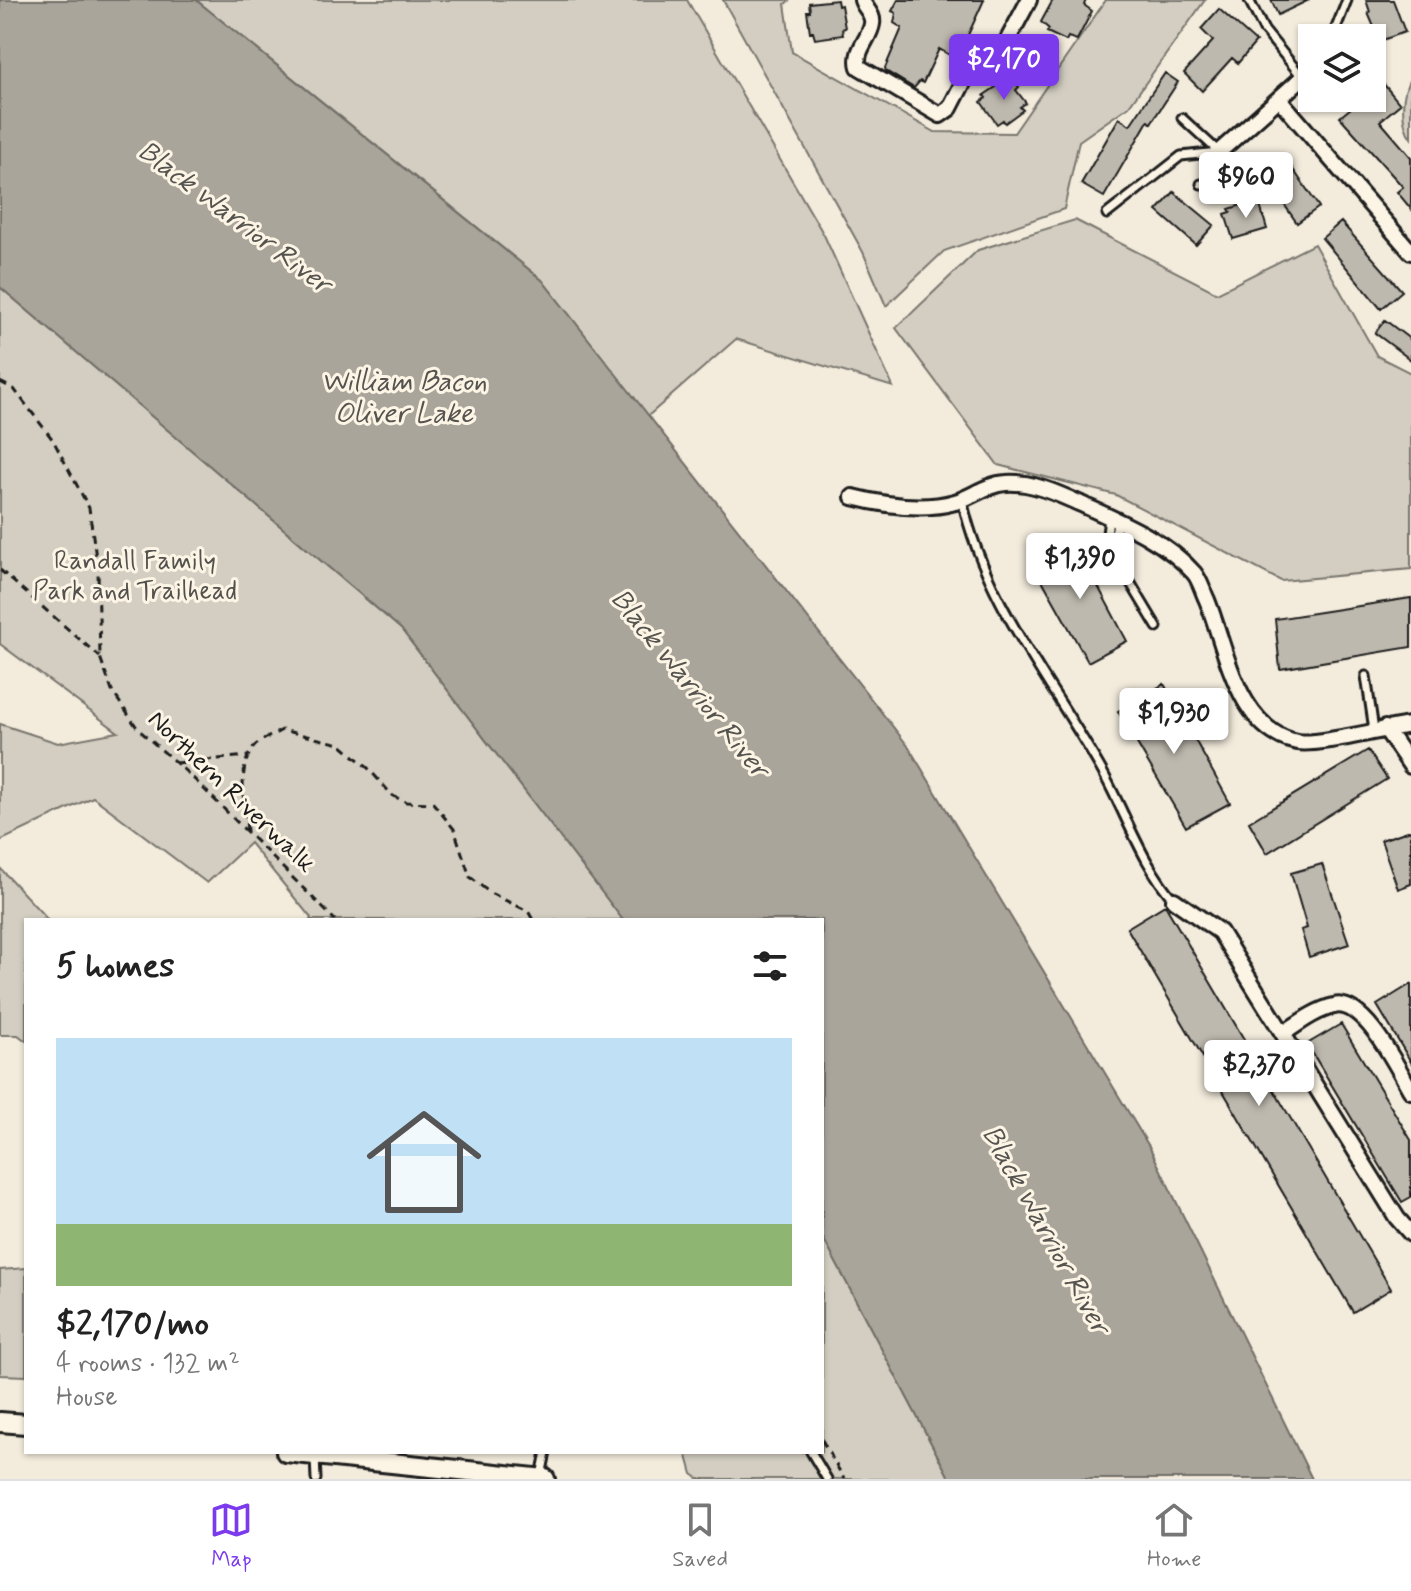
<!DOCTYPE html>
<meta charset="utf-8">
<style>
body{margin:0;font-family:Mynerve,sans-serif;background:#f6f6f6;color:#222;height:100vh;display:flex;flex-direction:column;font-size:30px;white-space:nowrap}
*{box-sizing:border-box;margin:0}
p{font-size:26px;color:#767676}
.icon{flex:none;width:44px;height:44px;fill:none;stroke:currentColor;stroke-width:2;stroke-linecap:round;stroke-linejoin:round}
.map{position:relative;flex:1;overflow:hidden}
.drawer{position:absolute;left:24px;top:918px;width:800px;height:536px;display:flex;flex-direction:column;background:#fff;border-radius:0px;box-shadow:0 2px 6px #0004}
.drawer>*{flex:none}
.buttons{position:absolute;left:1298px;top:24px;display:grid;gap:16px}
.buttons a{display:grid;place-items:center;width:88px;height:88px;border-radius:0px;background:#fff;box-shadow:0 2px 6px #0004;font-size:40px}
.price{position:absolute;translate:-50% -68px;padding:0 18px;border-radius:8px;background:#fff;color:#222;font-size:26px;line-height:52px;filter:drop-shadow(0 2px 4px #0008)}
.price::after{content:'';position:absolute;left:50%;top:48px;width:24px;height:18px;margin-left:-12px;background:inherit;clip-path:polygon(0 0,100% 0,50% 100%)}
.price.current{background:#7c3aed;color:#fff}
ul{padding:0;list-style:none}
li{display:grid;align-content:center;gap:16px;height:424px;padding:0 32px}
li+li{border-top:2px solid #e0e0e0}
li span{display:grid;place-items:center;height:248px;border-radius:0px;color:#555}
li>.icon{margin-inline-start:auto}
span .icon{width:144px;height:144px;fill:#fffc;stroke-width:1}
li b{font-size:34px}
h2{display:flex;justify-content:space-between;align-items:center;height:96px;padding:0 32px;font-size:34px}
.tabs{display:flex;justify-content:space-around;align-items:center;height:112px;border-top:2px solid #e0e0e0;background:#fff;font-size:22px;color:#767676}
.tabs a{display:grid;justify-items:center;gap:4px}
.tabs .current{color:#7c3aed}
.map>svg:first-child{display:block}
.green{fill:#d3cec1;stroke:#78756e;stroke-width:2}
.water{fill:#aaa59b;stroke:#716e68;stroke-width:2}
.building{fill:#beb9ae;stroke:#1c1c1c;stroke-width:2}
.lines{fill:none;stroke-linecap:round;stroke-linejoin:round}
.service-casing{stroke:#1c1c1c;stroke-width:13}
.minor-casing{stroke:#1c1c1c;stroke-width:20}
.secondary-casing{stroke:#1c1c1c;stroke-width:24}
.path{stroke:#1c1c1c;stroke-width:3;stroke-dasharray:8 6;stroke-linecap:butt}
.service{stroke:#fcf5e5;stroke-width:7}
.minor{stroke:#fcf5e5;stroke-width:14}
.secondary{stroke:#fcf5e5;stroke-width:18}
.labels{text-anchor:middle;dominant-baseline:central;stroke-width:6;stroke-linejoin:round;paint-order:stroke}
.park-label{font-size:26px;fill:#53514e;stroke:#fcf5e5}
.street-label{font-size:26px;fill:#1c1c1c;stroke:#fcf5e5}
.water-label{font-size:28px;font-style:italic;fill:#55534f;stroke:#fcf5e5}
</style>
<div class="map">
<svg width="1411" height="1479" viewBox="0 0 1411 1479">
<rect width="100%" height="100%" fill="#f3ecdd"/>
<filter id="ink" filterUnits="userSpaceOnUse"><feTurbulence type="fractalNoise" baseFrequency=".0125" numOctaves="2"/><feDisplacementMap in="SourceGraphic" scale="16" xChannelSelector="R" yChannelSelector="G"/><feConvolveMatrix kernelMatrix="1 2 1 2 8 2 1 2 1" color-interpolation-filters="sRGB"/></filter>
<g filter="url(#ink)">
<path class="green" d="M196 0H687L824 235 893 387 736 339 648 416 542 280Z
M723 0H790L785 4 792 52 935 132 1014 133 1106 0H1205L1129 106 1079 141 1064 209 944 251 886 306 863 252Z
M1411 77V138C1400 123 1401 93 1411 77Z
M1075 220 1217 293 1314 244 1377 356 1411 373V569L1281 581 1116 495 998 465 896 328 978 250Z
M0 287 401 629 623 920H310L311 918 250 843 207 883 93 797 0 841V724L58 743 118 732 0 644Z
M0 868 48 920H26V1041L18 1035H0Z
M822 1236 950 1479H699L692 1474 686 1452H822Z
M26 1268V1376L0 1375V1270Z"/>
<path class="water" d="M0 0H196L542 280 908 746 1150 1148 1312 1479H950L822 1236V920H623L401 629 0 287Z"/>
<path class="building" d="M837 0 838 6 841 5 845 28 842 29 843 35 815 39 813 32H810L807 11H810L809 3Z
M898 0H984L957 59 939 49 923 83 920 81 914 88 886 71 885 68 902 28 894 23 896 13 892 11Z
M1053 0H1086L1084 5 1092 11 1077 40 1068 37 1066 41 1047 32 1049 29 1041 22Z
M1271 0H1309L1278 15Z
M1366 0H1393L1405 32 1380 41 1368 13 1370 12Z
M1219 9 1256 42 1238 63 1232 58 1202 91 1184 73 1213 41 1201 29Z
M1165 73 1178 82 1151 123 1148 121 1104 197 1081 184 1119 118 1130 125Z
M1008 79 1010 81 1013 79 1019 87 1016 90 1026 103 1020 107 1023 110 1005 123 1003 120 997 124 981 102 986 98 984 95Z
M1382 82 1400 104 1380 121 1411 157V209L1397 192 1403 187 1340 117 1363 98H1372V90Z
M1288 162 1319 207 1297 223 1266 178Z
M1174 192 1214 225 1196 245 1157 211Z
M1251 202 1252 204 1259 202 1267 229 1233 239 1225 214 1231 212 1229 209Z
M1341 222 1402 291 1381 309 1322 238Z
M1385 320 1411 340V360L1375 333Z
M1073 539 1127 641 1088 662 1033 564Z
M1411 598V647L1280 669 1275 619Z
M1164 684 1230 803 1186 827 1118 711Z
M1368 750 1387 779 1267 853 1249 822Z
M1411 830V884L1398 889 1381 840Z
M1322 864 1349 944 1309 957 1301 930 1307 928 1291 873Z
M1165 905 1391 1289 1353 1312 1127 928Z
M1411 984V1062L1377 1005Z
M1341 1024 1411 1140V1197L1402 1202 1307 1044Z"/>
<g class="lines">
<g class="service-casing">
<path id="service" d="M1249 0 1264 30 1303 78
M1332 38 1347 0
M1182 118 1219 152 1230 185 1201 184
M1230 185 1248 181
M1107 214 1181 156 1219 152
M962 499C984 601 1052 682 1102 771 1125 812 1143 866 1174 900
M1109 518 1106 542 1157 627
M1117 559 1115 532 1118 522
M1366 676 1374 730
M811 1452 827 1479
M315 1458 316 1479
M541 1476 546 1452"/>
</g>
<g class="minor-casing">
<path id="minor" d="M862 0C864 8 874 14 872 24 870 39 854 50 859 67L940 115 950 108 966 77 997 60 1029 0
M1280 100 1411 252
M1219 152 1312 69
M853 497C884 505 923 511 955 502 972 497 987 484 1006 483 1031 481 1059 494 1081 504 1120 522 1165 540 1194 573 1200 580 1203 592 1207 600 1226 647 1237 730 1297 742 1318 746 1385 728 1411 725
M1385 728 1411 766
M1174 900 1220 932 1397 1218 1411 1234
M1284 1033C1299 1023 1316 1010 1334 1006 1364 998 1398 1069 1411 1091"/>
</g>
<g class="secondary-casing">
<path id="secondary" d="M0 1422 26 1424
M286 1452 545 1479"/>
</g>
<path class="path" d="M0 382 14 389 53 440 89 508 98 572 100 657 112 691 138 729 192 777 335 920
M0 570 100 657
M176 763 248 756
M247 831C245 805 235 762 258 743 265 738 275 734 282 730L340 744 368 768 393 796 406 802 433 803 454 829 470 877 490 893 528 911 533 920
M822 1440 844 1479"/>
<use href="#service" class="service"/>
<use href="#minor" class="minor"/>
<use href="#secondary" class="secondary"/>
</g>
</g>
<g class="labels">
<g class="park-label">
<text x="135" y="562">Randall Family<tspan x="135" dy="30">Park and Trailhead</tspan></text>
</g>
<g class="street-label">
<text transform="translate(231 792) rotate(44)">Northern Riverwalk</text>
</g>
<g class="water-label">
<text transform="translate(234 218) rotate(37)">Black Warrior River</text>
<text x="404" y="382">William Bacon<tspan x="404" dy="32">Oliver Lake</tspan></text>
<text transform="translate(689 684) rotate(51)">Black Warrior River</text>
<text transform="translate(1045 1230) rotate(61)">Black Warrior River</text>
</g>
</g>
</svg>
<div class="buttons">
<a><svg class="icon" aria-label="layers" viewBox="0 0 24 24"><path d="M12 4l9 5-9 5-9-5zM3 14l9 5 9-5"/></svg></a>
</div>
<b class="price current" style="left:1004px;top:102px">$2,170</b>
<b class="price" style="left:1246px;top:220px">$960</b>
<b class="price" style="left:1080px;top:601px">$1,390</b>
<b class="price" style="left:1174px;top:756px">$1,930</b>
<b class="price" style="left:1259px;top:1108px">$2,370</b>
<section class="drawer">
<h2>5 homes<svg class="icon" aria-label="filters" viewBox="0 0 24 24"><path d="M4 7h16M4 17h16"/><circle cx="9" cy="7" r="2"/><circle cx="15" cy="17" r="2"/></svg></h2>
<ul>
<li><span style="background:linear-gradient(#bfe0f5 75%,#8fb573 0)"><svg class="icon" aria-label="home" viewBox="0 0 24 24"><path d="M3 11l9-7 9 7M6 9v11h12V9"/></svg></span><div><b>$2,170/mo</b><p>4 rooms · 132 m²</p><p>House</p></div></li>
</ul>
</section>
</div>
<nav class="tabs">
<a class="current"><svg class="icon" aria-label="map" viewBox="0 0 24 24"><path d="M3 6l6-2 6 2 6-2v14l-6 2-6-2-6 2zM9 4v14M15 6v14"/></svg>Map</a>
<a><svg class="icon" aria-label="saved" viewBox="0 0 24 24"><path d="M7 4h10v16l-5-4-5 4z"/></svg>Saved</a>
<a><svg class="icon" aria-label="home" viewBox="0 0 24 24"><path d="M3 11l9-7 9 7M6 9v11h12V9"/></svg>Home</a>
</nav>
